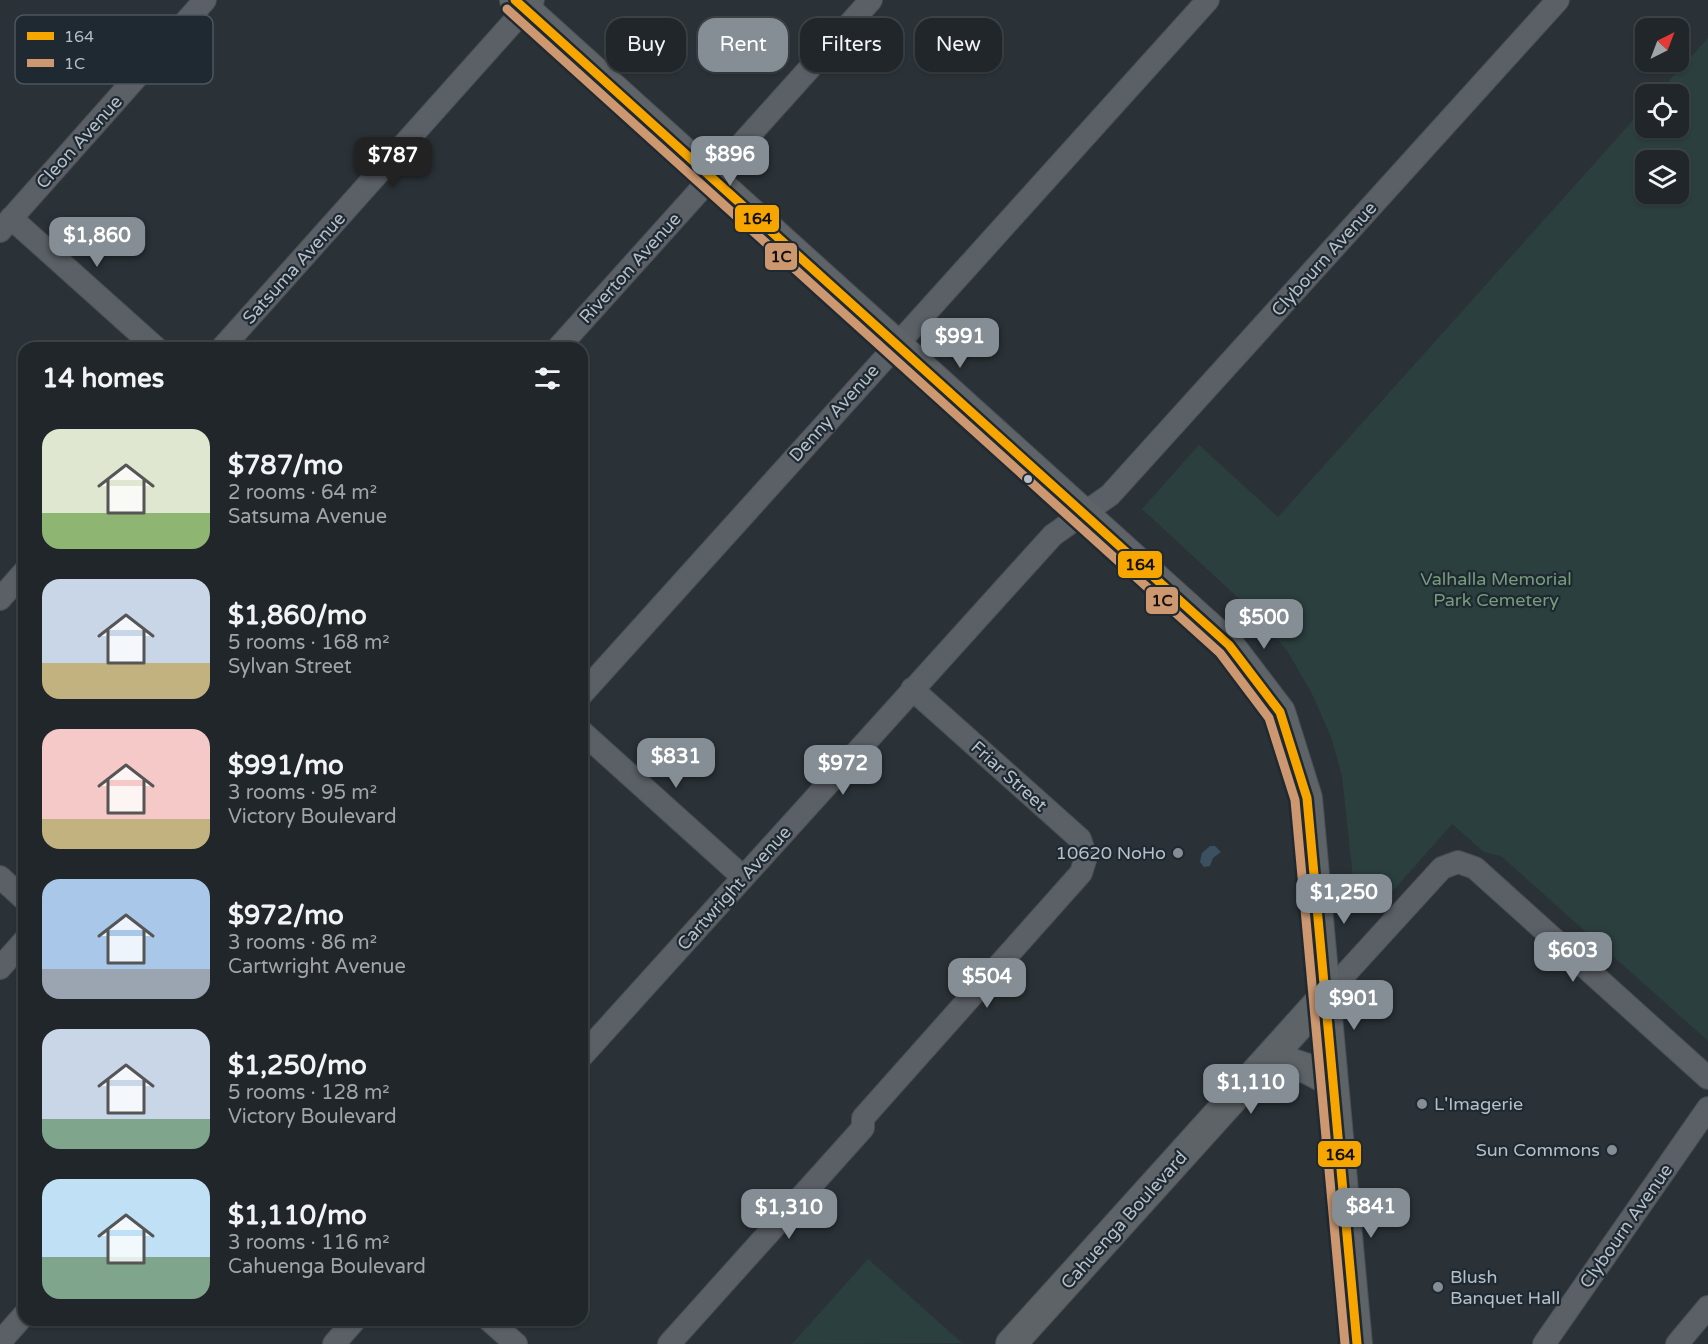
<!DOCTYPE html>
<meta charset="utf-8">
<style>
body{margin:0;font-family:"Varela Round",sans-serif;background:#2d3235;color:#f1f3f6;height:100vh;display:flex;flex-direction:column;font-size:22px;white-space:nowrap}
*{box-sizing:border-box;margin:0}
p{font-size:20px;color:#a2a5a8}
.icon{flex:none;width:33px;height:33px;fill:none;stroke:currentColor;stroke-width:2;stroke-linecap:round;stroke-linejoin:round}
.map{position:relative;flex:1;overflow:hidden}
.drawer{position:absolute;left:18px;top:342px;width:570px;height:984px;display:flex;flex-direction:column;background:#202629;border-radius:18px;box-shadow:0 2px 4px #0004,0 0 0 2px #3d4346}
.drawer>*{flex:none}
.top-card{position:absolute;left:606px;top:18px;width:570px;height:54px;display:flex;gap:12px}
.needle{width:39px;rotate:42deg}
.controls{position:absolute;left:1635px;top:18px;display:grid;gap:12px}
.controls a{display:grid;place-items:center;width:54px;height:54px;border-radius:12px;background:#202629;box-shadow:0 2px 4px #0004,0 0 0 2px #3d4346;font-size:30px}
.price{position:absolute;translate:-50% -51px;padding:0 14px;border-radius:12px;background:#858e95;color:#fff;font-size:20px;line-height:39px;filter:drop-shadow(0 2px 3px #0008)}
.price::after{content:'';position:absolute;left:50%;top:36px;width:18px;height:14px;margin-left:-9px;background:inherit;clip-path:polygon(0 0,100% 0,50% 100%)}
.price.on{background:#222;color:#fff}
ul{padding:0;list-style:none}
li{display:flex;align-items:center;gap:18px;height:150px;padding:0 24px}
li span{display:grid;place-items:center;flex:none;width:168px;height:120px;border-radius:18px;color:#555}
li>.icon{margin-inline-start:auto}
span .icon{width:72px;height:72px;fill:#fffc;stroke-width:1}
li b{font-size:26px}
h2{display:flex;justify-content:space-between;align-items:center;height:72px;padding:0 24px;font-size:26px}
.pill{padding:0 21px;border-radius:18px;background:#202629;box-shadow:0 2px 4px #0004,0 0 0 2px #3d4346;font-size:21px;line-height:54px}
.pill.on{background:#858e95;color:#fff}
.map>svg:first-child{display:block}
.green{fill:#2b3f3e;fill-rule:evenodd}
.water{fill:#3b5060}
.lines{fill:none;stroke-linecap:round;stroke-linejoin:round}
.minor-casing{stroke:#494e52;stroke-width:24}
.major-casing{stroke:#494f54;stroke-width:32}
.minor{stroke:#5b6066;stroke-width:22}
.major{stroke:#5d6367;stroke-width:30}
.bus-1-casing{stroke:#1f2932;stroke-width:14}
.bus-2-casing{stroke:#1f2932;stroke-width:14}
.bus-1{stroke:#f7a600;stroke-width:9}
.bus-2{stroke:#cd976f;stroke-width:9}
.bus-dot{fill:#b6bfc8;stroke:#1f2932;stroke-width:2}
.poi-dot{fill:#858e95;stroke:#1f2932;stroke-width:2}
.labels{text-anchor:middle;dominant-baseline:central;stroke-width:4.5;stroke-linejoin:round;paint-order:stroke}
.street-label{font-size:18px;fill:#b6bfc8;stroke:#1f2932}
.park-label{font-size:18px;fill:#769c7a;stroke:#1f2932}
.poi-label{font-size:18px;fill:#b6bfc8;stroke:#1f2932;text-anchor:end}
.key{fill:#1f2932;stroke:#4c565f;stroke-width:1.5}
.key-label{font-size:16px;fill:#b6bfc8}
.line-badge{stroke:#1f2932;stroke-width:2}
.pale-badge-label{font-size:16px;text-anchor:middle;font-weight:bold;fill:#111}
</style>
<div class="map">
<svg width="1708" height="1344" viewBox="0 0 1708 1344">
<rect width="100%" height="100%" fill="#2b3237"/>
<path class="green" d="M1708 38V1041L1501 856 1484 852 1452 824 1375 911H1362L1356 905 1342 776 1331 737 1312 694 1288 652 1259 617 1142 509 1199 445 1278 517 1645 107 1646 128H1678V94H1657ZM1646 160H1678V194H1646Z
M868 1259 962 1343 792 1344Z"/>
<path class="water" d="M1210 846H1215L1221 852 1213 858 1210 866 1204 867 1200 862 1202 853Z"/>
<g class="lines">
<g class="minor-casing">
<path id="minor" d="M11 218 156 348
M0 231 205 0
M222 348 533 0
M558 348 871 0
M0 599 24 572
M582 694 1208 0
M582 732 743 877
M0 877 24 899
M0 968 24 941
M1326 995 1442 868 1458 862 1475 868 1708 1078
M582 1056 1053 535 1110 495 1558 0
M489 1320 516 1344
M0 1342 24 1315
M334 1344 355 1320
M669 1344 863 1128V1118L1081 873 1086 857 1080 839 912 689
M1544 1344 1708 1108
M1677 1344 1708 1307"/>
</g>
<g class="major-casing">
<path id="major" d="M515 0 1229 645 1280 712 1307 798 1357 1344
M1271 1057 1308 1069 1333 1082
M1011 1344 1326 995"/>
</g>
<use href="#minor" class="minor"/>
<use href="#major" class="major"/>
<g class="bus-1-casing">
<path id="bus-1" d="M515 0 1229 645 1280 712 1307 798 1357 1344"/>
</g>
<g class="bus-2-casing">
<path id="bus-2" d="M507 9 1220 653 1269 718 1295 800 1345 1344"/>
</g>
<use href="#bus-1" class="bus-1"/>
<use href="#bus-2" class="bus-2"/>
</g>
<circle class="bus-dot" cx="1028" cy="479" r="5"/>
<g class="poi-dot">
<circle cx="1178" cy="853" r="6"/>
<circle cx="1422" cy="1104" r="6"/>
<circle cx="1612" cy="1150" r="6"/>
<circle cx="1438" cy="1287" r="6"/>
</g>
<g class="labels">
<g class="street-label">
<text transform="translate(79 142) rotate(-48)">Cleon Avenue</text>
<text transform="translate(1324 259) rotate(-48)">Clybourn Avenue</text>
<text transform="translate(294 268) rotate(-48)">Satsuma Avenue</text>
<text transform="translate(630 268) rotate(-48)">Riverton Avenue</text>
<text transform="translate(834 413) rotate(-48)">Denny Avenue</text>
<text transform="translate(1009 776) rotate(42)">Friar Street</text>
<text transform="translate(734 888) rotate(-48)">Cartwright Avenue</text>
<text transform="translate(1124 1220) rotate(-48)">Cahuenga Boulevard</text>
<text transform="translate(1626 1226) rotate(-55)">Clybourn Avenue</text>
</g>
<g class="park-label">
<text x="1496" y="579">Valhalla Memorial<tspan x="1496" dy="21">Park Cemetery</tspan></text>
</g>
<g class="poi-label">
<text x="1166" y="853">10620 NoHo</text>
<text x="1434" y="1104" text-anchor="start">L'Imagerie</text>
<text x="1600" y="1150">Sun Commons</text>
<text x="1450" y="1277" text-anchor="start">Blush<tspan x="1450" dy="21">Banquet Hall</tspan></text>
</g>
</g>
<rect x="15" y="15" width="198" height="69" rx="9" class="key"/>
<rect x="27" y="32" width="27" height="8" fill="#f7a600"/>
<rect x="27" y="59" width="27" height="8" fill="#cd976f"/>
<g class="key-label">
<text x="64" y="42">164</text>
<text x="64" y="69">1C</text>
</g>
<g class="line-badge">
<rect x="734" y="204" width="46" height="29" rx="6" fill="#f7a600"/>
<rect x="764" y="242" width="34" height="29" rx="6" fill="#cd976f"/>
<rect x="1117" y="550" width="46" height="29" rx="6" fill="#f7a600"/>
<rect x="1145" y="586" width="34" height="29" rx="6" fill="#cd976f"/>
<rect x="1317" y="1140" width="45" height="28" rx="6" fill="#f7a600"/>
</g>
<g class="pale-badge-label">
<text x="757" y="224">164</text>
<text x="781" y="262">1C</text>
<text x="1140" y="570">164</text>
<text x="1162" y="606">1C</text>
<text x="1340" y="1160">164</text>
</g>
</svg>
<div class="controls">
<a><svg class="needle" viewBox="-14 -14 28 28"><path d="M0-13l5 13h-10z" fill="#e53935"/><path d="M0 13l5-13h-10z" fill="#a2a5a8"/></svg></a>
<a><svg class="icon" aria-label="locate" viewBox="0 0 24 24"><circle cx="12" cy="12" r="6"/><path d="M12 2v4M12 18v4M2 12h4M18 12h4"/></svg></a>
<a><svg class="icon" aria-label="layers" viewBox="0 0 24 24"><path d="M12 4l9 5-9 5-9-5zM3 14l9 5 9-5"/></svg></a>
</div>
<b class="price" style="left:730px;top:187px">$896</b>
<b class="price on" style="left:393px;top:188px">$787</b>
<b class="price" style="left:97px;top:268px">$1,860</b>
<b class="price" style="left:960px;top:369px">$991</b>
<b class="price" style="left:1264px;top:650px">$500</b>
<b class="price" style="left:676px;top:789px">$831</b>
<b class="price" style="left:843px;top:796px">$972</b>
<b class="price" style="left:1344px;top:925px">$1,250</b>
<b class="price" style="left:1573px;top:983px">$603</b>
<b class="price" style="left:987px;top:1009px">$504</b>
<b class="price" style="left:1354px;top:1031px">$901</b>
<b class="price" style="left:1251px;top:1115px">$1,110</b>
<b class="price" style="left:1371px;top:1239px">$841</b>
<b class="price" style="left:789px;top:1240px">$1,310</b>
<div class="top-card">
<a class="pill">Buy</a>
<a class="pill on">Rent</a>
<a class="pill">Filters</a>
<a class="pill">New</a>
</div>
<section class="drawer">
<h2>14 homes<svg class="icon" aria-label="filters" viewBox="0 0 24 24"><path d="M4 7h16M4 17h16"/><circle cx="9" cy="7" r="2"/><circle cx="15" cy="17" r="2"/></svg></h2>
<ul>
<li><span style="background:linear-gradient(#dfe7d0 70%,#8fb573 0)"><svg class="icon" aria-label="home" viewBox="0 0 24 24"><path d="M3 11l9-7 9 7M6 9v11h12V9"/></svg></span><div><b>$787/mo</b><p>2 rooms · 64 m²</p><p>Satsuma Avenue</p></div></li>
<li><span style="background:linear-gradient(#c9d6e8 70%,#c2b280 0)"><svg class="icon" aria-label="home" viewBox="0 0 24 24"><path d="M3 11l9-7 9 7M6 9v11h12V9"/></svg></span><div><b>$1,860/mo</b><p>5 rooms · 168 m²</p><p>Sylvan Street</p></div></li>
<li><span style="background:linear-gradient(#f6c9c9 75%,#c2b280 0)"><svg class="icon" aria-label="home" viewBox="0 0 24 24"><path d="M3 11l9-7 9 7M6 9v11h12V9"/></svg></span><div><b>$991/mo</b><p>3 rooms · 95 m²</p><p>Victory Boulevard</p></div></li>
<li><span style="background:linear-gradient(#a9c7e8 75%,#9aa5b1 0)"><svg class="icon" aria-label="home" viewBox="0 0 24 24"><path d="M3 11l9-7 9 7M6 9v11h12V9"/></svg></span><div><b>$972/mo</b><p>3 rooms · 86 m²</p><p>Cartwright Avenue</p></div></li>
<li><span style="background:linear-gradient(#c9d6e8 75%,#7fa58c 0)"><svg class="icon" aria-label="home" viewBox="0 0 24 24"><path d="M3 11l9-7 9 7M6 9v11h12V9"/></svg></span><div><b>$1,250/mo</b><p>5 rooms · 128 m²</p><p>Victory Boulevard</p></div></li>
<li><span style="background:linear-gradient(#bfe0f5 65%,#7fa58c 0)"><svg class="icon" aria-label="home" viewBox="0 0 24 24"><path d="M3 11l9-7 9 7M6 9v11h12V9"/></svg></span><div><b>$1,110/mo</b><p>3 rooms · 116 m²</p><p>Cahuenga Boulevard</p></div></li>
</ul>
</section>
</div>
